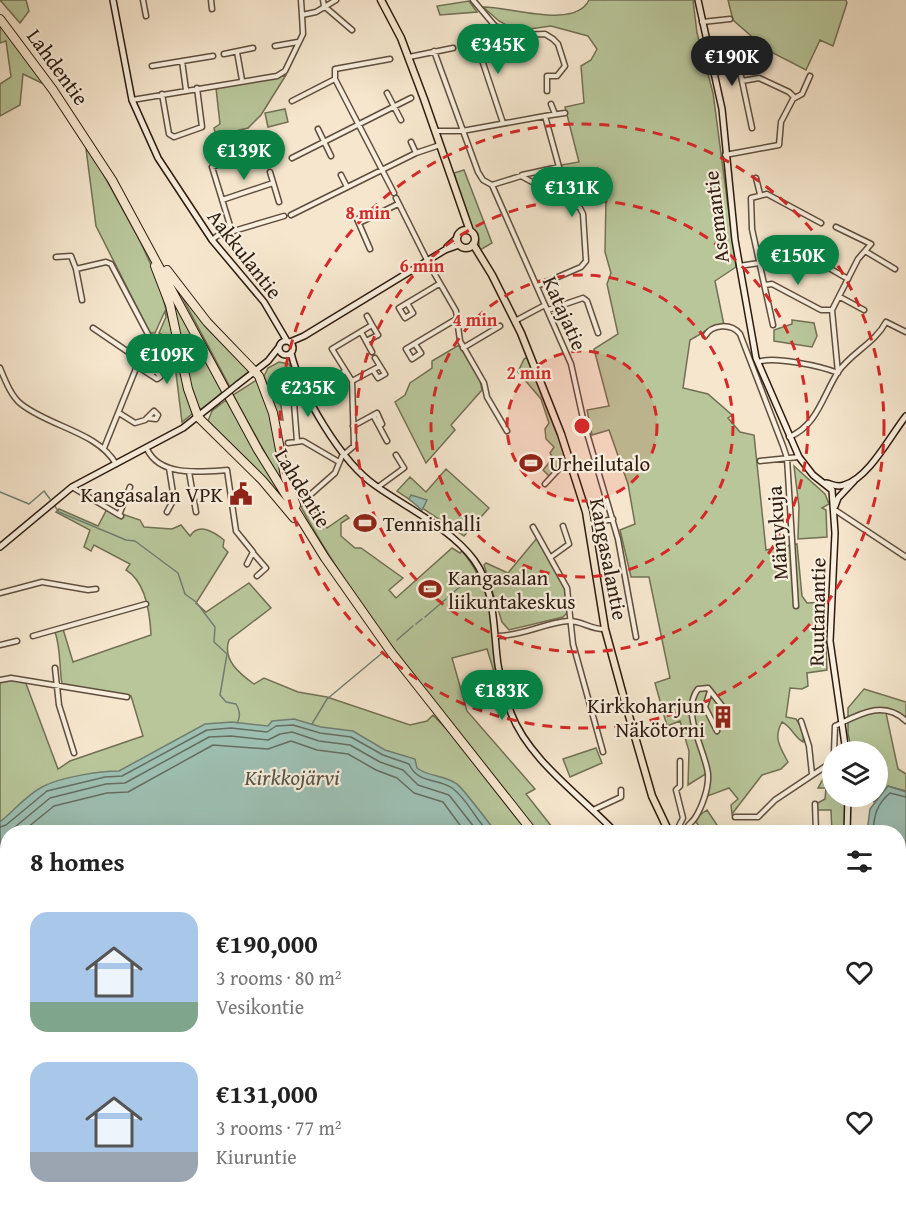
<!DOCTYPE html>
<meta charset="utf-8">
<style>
body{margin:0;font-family:"Gentium Book Plus",serif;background:#f6f6f6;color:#222;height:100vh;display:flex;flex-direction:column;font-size:22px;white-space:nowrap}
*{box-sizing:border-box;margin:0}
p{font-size:20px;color:#767676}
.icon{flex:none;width:33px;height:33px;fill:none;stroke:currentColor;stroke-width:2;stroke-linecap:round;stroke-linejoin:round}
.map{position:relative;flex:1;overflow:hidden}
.details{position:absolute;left:0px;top:825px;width:906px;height:386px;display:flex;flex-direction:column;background:#fff;border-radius:24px 24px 0 0;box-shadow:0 6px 24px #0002}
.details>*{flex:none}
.tools{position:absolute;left:822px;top:741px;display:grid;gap:12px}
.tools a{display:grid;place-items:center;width:66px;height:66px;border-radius:50%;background:#fff;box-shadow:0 6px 24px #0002;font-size:30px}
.price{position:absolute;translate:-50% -51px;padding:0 14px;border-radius:21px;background:#0b8043;color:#fff;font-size:20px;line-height:39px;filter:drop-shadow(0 2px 3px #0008)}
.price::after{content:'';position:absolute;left:50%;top:36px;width:18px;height:14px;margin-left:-9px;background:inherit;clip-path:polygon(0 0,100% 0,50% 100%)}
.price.active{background:#222;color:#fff}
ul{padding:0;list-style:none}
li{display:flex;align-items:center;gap:18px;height:150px;padding:0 30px}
li span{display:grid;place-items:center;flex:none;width:168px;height:120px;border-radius:18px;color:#555}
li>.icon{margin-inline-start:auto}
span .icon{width:72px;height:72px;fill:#fffc;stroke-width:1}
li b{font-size:26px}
h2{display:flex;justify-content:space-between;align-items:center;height:72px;padding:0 30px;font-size:26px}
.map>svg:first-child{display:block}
.green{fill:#b8c69a;stroke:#727054;stroke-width:1.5}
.water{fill:#9dc0b3;stroke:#707e71;stroke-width:1.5}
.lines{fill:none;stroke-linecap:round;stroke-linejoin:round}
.shore{stroke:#656e61;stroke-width:1.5}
.stream{stroke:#707e71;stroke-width:1.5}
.street-casing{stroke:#5f4e3e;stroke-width:7}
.secondary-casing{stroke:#2d1b0f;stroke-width:8}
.primary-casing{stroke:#2d1b0f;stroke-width:9}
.highway-casing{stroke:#2d1b0f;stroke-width:10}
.street{stroke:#f8efde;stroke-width:4}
.secondary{stroke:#f8efde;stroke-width:5}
.primary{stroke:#f5e6cd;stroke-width:6}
.highway{stroke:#f5e6cd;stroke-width:8}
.secondary-bridge-casing{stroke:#2d1b0f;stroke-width:8;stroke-linecap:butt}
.secondary-bridge{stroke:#f8efde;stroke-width:5}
.ring{fill:none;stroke:#d62828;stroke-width:3;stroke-dasharray:10 8}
.labels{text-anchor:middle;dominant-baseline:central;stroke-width:4.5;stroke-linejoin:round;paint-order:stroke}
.street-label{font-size:21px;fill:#2d1b0f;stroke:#f8efde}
.poi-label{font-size:21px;fill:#2d1b0f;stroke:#f8efde;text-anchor:start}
.water-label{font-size:22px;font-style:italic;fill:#545548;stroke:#f8efde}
.centre{fill:#d62828;stroke:#f8efde;stroke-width:3}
.ring-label{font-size:18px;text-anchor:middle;font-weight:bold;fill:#d62828;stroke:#f8efde;stroke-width:4.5;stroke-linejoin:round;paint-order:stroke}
</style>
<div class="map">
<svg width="906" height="1210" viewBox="0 0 906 1210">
<rect width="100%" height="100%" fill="#f5e6cd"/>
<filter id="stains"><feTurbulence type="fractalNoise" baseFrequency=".00333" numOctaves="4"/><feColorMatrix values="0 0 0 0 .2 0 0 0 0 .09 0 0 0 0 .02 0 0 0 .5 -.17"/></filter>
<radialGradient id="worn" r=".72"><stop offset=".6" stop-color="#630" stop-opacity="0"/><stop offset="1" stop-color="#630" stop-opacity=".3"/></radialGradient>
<path class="green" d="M0 0H26L29 11 20 23Z
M589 0H693L697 33 713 93 736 267 715 281 724 325 709 329 690 340 683 388 708 394 732 415 728 418 740 432 754 435 766 550 797 544 802 596 807 603 824 602 827 670 807 673 808 686 802 689 790 688 786 717 796 719 804 731 803 742C794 737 792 727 782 722 773 738 780 747 788 762L781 769 762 775 732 814 731 805 738 799 729 788 705 797 707 773 688 785 689 751 680 721 667 726 655 683 670 678 649 577H631L620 530 635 524 628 484 609 430 592 435 587 410 609 406 594 349 618 334 607 284 611 273 605 252 606 198 598 168 563 173 561 165 579 162 565 107 584 103 581 66 591 60 597 49 588 36 551 26 522 30 510 27 499 21 483 7C508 6 575 30 589 0Z
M728 0H846L847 3 833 46 820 40 806 70 767 50 733 20Z
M469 1 477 12 440 15 437 6Z
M0 25 46 85 23 74 20 105 0 116V84L11 77 6 41 0 43Z
M286 75 261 115 248 128 216 136 214 128 220 124 216 88Z
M285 109 288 122 268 127 265 113Z
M85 141 140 241 158 280 192 406V414L182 422 172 341 159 333 166 317 165 311 155 333H150L96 226Z
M464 170 492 243 480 250 478 238 469 222 454 173Z
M166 285 222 392 202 410C187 402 182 344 178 326 176 312 171 299 166 285Z
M181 295 209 330 250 371 230 387Z
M792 320 814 323 817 336 812 347 774 341V330L792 324Z
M459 345 480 380 482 390 451 425 455 430 426 463 395 402 405 395 410 383 432 368V361Z
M529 356 543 386 567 461 550 477 543 470 553 458 550 453 554 447 546 439 545 429 549 423 541 399 518 372 524 359Z
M279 362 289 364 296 377 293 391 279 392 283 420 279 419 264 376 268 368Z
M258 379 270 414 281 474 289 496 233 395Z
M226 400 281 494V497L208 421 212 411Z
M794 466 825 494 829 504 822 508 826 510 827 537 798 539 799 507Z
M446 469 489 508 464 536 397 491 410 477 426 492Z
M308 502 327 528 346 515 349 518 341 523V536L355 548H361L403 578 389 590 396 598 452 548 460 553 462 551C492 586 494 630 498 674L495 675 487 649 452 658 467 711 535 789 526 794 556 832H537C456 725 365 625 301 507Z
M59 509 98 526 107 509 140 520 144 527 172 529 181 525 190 536C199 522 214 532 224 540L223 547 228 552 196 603 206 612 249 583 271 608 229 640C222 660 240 674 254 684L264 678 298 692 327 697 410 725 427 721 433 715 454 737 528 832H8V989L0 996V680L25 681 58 769 70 761 143 736 131 696 62 684C59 666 61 649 55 632L63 629 73 662 151 635C150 613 146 582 126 570L130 564 94 545 91 551 84 547 90 530 56 512Z
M537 538 565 588 567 613 563 617 509 630 502 622 484 565 486 563 508 573Z
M864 689 906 702V721L900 716 886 713 898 769 906 774V791L888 786 874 802 868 797 878 796V752L852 751 848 734V708Z
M596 748 602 763 570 777 563 759Z
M832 763V796L846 797 845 832H832L831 810H817L816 804 825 799 826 788H818Z
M707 810 719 828 713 832H704L696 822 697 817Z
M0 1116 7 1130V1162L0 1151Z
M738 1203H799L816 1210H792L794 1207 790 1205 789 1210H741Z"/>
<path class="water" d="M411 495 427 500 422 510 409 499Z
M294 719 321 727 353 731 385 750 415 759 417 768C429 777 444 775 457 784 462 787 492 827 496 832H8L7 955 2 952 0 822C14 811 27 794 44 786 62 777 100 771 119 771L205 724 232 722 268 726 272 721Z
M888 786 906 792V984L902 982 898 971V832H867L870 809Z
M111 1203H724L727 1210H102Z"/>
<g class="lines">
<path class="shore" d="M0 827 6 825 47 791 105 777 122 776 207 730 231 728 267 732 276 726 293 725 320 733 351 737 383 755 409 764C418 784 437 778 452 788 468 799 475 820 489 832
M9 832 50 798 106 784 125 783 209 737 231 736 268 740 280 734 292 732 319 741 350 745 380 762 403 770 418 785 449 795 478 832
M22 832 54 806 107 793 128 792 213 745 268 749 291 741 317 750 348 754 376 770 397 778 414 793 443 802 465 832
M873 832C874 815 877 804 890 793L906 797"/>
<path class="stream" d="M0 492 29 504 44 491 50 499
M54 505 59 512 126 540 135 541 178 573 185 594 196 602 215 627 214 642 227 654 220 695 226 702 236 704C240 711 241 717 237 723
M448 597 476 573
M425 617 446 599
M416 624 422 619
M397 640 413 626
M312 724 327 699 381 654
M0 955 2 952
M760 1208 762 1203"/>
<g class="street-casing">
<path id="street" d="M143 0 146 16
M211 0 212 9
M301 0 302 15
M323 0 324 6 352 30
M473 0 495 26 520 35 545 34 553 39 558 44 565 66 557 76H547V91
M702 22 730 19
M470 37 479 51 503 123
M734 43 752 128
M275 46 298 42
M434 51 478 172 483 180 492 185 571 364 584 423 618 539 636 637
M237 52 242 80
M224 54 253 48
M409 57 453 48
M182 61 186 90
M152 66 213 56
M335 79 394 193
M742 81 759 78 789 92 794 97
M387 93 401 120
M162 94 169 134 174 137 202 127 197 88
M132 100 277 76 285 71 303 34 302 15 316 12 336 0
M292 101 335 79V69L390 59
M551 104 555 114
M318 129 331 156
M435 131H462L545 116
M258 134 268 165
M411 142 416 153
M725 155 779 145 781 122 793 99 802 94 810 76
M292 158 411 98
M270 172 279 202
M341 175 347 187
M522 175 559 167 545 116 565 113
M756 178 760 194
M492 185 521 176 580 208 583 214 586 261 581 267 537 286
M396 198 430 266 456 311 460 341 484 383 487 397 507 431
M222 200 273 183
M291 215 416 153 440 145
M357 219 370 249
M359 223 398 204
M232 232 212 167 263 150
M212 240 217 236 284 216
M785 249 791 246 848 279
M757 250 774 246
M865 251 895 269
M56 257 71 256 76 269
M739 266 759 263
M765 285 772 284 821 310H832
M840 297 864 310
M82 300 76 269 106 262 111 264 151 340 137 366 104 448
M407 303 413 313 405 318 399 308 439 284
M548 310 583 298 587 301 598 333
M367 316 372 325
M515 321 545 305
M773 325 752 229 751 198 767 194 821 223
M93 328 140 360
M705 336C712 324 731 323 740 334L783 446 787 458 796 606
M366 341 372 352
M415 344 421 353 412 359 406 349 458 318
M463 348 500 326
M375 358 380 366
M758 362C774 356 821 366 838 373L832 310 858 259 871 244 836 227
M137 366 157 379 160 377 156 371 150 374
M0 368C5 380 11 396 21 404 50 427 98 432 116 464
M324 372 326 380 331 381 345 371
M352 381 380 366 385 374 378 378 373 370
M294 403 297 441
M119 413 135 423 145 420 154 411 158 415 156 419 147 418
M353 426 377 413 382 424 379 426 373 415
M379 426 387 441
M789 437C817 426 823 395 838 372 851 353 875 343 886 322L906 332
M288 443 303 441 339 462
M147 449C160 477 200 472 227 470L236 531 253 552 247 564
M760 461 799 457
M189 472 196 512
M545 484 569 458
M72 487 121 516
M378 487 404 468 396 455
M310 495 335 473 342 456 354 446 352 381 332 349 372 325 378 335 366 341 361 332
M835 510 906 557
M167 512 174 499 169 468
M119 515 130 487
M589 524 613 519
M533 527 567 588 573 644 603 752
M253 553 266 568 257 576
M551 557 569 544 563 526
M0 593 42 582 88 590 96 589
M33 636 146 604
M497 636C522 636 544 623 568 621 581 620 591 630 605 629
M0 645 17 641
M55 668 59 705 74 753
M0 680 11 678 127 697
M710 691 705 707 717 731
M801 721 809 746 812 774
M834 752 835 726C858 715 883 699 906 721
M815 804 816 832
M593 810 621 797V790
M735 817H758L775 800 826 766 832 757
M676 832 683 818 676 790 680 786V761
M685 832C687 824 691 824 695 818 702 807 709 788 708 774 706 752 680 712 698 689L708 688 726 711
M898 1027 906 1039
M898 1083 906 1080
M0 1102 8 1101
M898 1185 906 1181
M879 1203 888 1210"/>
</g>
<g class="secondary-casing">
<path id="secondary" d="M113 0 132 100 158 158 212 240 264 302 287 341
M698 0 722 109 735 240 756 358 799 457 813 475 832 490
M447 247 457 238
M279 348a7 7 0 1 1 14 0a7 7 0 1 1-14 0Z
M290 342 304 336 445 250 459 245
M291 353C301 394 341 462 376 486 407 508 450 528 474 560 496 590 493 630 498 665 501 681 506 697 511 713 528 759 582 797 615 832
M237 385 268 361 279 347
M826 483C832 484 837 488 844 485 869 478 890 436 906 416
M832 490 835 533 830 641 846 752
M835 506 838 498 854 481
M0 547 72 487 183 428 217 401
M847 832 848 796"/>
</g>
<g class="primary-casing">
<path id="primary" d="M381 0 401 38 424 99 470 231
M457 239a9 9 0 1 1 18 0a9 9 0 1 1-18 0Z
M473 244 492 275 521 333 561 434 586 512 605 629 623 695 652 796 669 832
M898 1139 906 1152"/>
</g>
<g class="highway-casing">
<path id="highway" d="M0 19 53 90 112 180 258 450 325 558 391 652 533 832
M155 266 170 305 188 389 198 417 262 480 294 518
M167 270 207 322 259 376 273 413 285 476 296 505
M728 1203 731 1210"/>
</g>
<use href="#street" class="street"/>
<use href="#secondary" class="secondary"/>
<use href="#primary" class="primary"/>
<use href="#highway" class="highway"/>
<g class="secondary-bridge-casing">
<path id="secondary-bridge" d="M217 401 237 385"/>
</g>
<use href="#secondary-bridge" class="secondary-bridge"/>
</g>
<circle cx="582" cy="426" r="75" fill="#d62828" fill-opacity=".12"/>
<g class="ring">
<circle cx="582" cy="426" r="75"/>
<circle cx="582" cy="426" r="151"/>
<circle cx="582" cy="426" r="226"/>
<circle cx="582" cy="426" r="302"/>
</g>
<defs>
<g id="stadium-bare" transform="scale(1.8)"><path d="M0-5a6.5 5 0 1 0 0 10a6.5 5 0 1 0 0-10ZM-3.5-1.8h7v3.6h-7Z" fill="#8f2418" stroke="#f8efde" stroke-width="2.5" paint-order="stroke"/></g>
<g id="civic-bare" transform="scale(1.8)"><path d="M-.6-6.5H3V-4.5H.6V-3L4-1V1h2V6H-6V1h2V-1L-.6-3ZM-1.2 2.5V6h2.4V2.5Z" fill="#8f2418" stroke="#f8efde" stroke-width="2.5" paint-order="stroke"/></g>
<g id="building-bare" transform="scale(1.8)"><path d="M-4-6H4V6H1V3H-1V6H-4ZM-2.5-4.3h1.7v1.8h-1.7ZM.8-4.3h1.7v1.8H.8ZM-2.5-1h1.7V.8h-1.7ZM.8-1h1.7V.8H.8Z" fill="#8f2418" stroke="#f8efde" stroke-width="2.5" paint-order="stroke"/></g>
</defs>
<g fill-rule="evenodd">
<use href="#stadium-bare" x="531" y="463"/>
<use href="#civic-bare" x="241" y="494"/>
<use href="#stadium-bare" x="365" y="523"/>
<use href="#stadium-bare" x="430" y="589"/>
<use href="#building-bare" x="723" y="717"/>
</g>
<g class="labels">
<g class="street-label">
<text transform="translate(58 67) rotate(54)">Lahdentie</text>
<text transform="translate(716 217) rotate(-97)">Asemantie</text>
<text transform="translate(245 254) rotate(52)">Aakkulantie</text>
<text transform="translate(565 313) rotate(66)">Katajatie</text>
<text transform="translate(303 488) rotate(59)">Lahdentie</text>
<text transform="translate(777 533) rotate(-94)">Mäntykuja</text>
<text transform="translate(609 559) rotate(79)">Kangasalantie</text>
<text transform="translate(817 612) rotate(-89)">Ruutanantie</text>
</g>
<g class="poi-label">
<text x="549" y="463">Urheilutalo</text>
<text x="223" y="494" text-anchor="end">Kangasalan VPK</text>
<text x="383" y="523">Tennishalli</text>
<text x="448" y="577">Kangasalan<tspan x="448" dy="24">liikuntakeskus</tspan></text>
<text x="705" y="705" text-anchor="end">Kirkkoharjun<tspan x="705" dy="24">Näkötorni</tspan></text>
</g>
<g class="water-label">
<text x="292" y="777">Kirkkojärvi</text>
</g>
</g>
<circle cx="582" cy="426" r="9" class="centre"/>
<g class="ring-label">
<text x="368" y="219">8 min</text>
<text x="422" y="272">6 min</text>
<text x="475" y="326">4 min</text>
<text x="529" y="379">2 min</text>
</g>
<rect width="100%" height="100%" filter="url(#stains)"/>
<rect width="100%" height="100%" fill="url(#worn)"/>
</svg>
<div class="tools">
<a><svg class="icon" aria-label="layers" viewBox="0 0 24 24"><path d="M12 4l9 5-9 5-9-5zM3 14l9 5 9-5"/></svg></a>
</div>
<b class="price" style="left:498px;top:75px">€345K</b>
<b class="price active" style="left:732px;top:87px">€190K</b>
<b class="price" style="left:244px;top:181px">€139K</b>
<b class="price" style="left:572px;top:218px">€131K</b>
<b class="price" style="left:798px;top:286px">€150K</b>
<b class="price" style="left:167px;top:385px">€109K</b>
<b class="price" style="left:308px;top:418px">€235K</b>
<b class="price" style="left:502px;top:721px">€183K</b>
<section class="details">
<h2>8 homes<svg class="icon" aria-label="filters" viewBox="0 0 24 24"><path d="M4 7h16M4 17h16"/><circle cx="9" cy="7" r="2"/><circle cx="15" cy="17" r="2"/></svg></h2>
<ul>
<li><span style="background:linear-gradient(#a9c7e8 75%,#7fa58c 0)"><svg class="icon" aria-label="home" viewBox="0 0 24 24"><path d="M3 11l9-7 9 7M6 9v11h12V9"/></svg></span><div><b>€190,000</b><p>3 rooms · 80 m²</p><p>Vesikontie</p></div><svg class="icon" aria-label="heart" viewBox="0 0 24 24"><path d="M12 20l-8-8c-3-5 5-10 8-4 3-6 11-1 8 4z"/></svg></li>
<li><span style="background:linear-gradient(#a9c7e8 75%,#9aa5b1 0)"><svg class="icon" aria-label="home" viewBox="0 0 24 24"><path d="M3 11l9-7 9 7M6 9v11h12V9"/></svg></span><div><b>€131,000</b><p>3 rooms · 77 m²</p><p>Kiuruntie</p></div><svg class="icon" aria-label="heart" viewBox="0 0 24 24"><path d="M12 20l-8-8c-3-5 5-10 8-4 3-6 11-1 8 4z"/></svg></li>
</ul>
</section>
</div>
